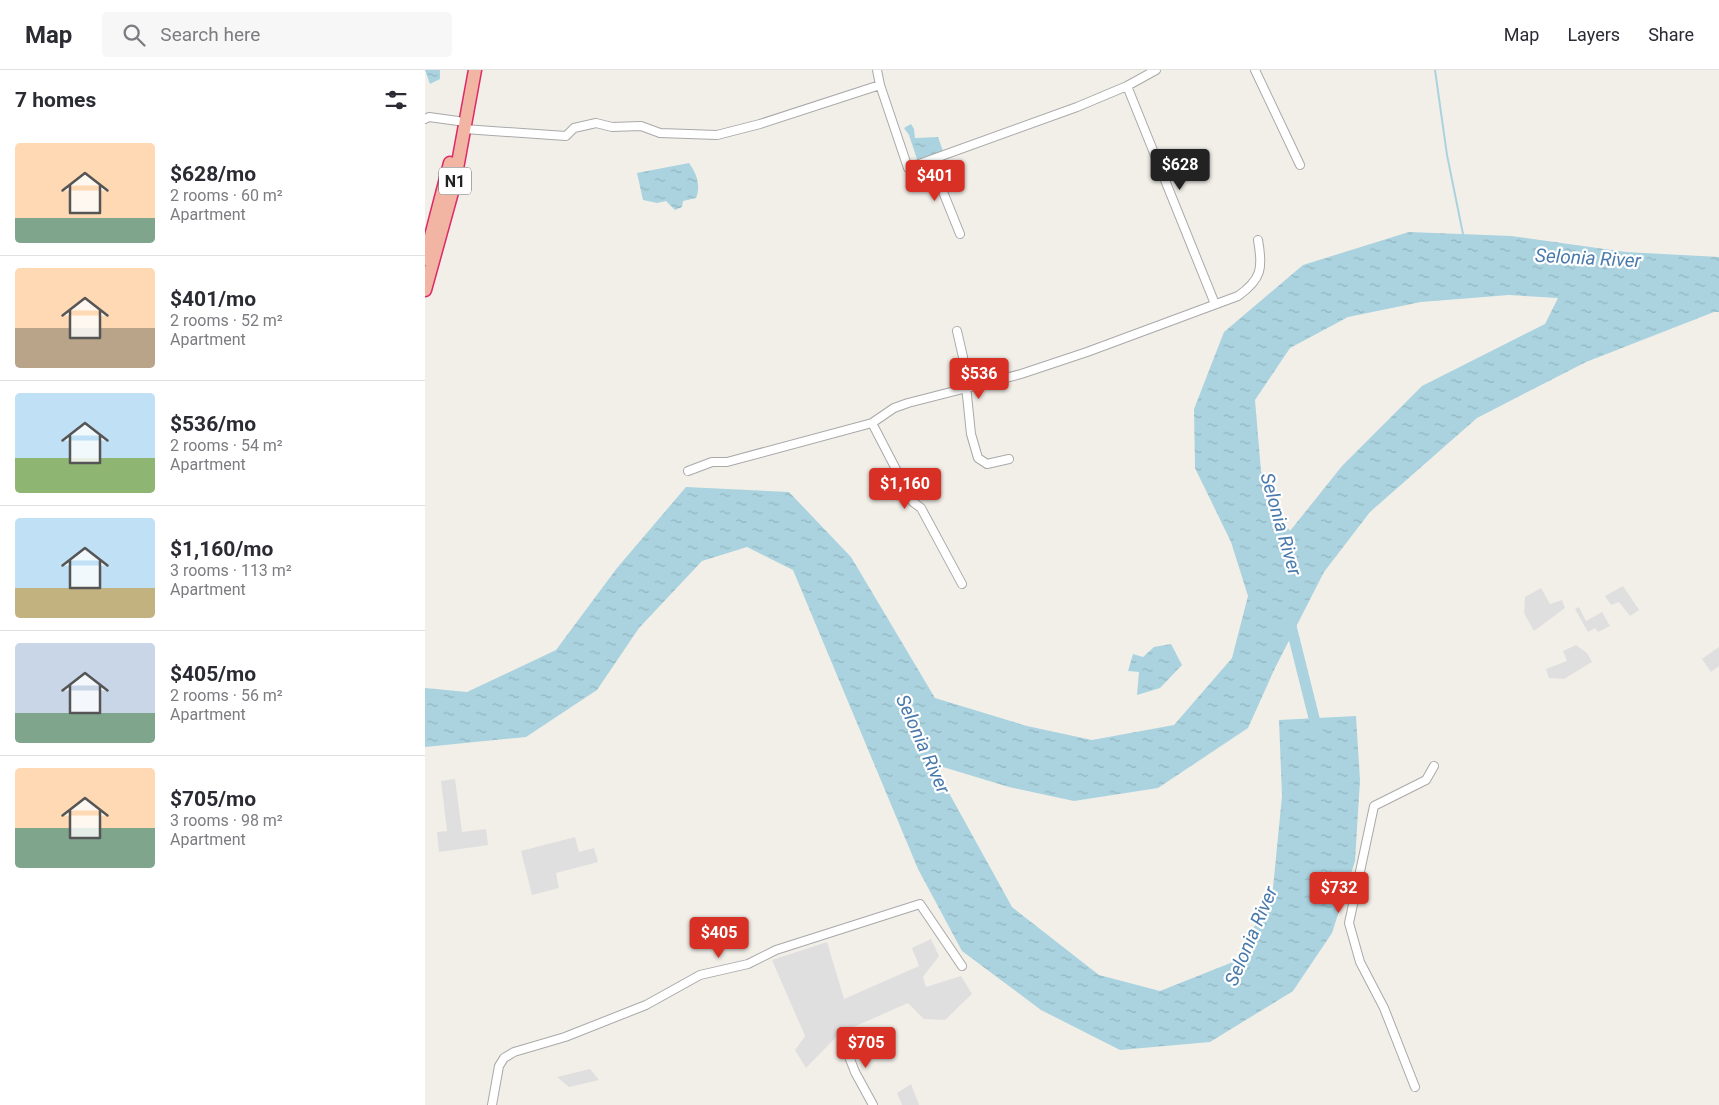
<!DOCTYPE html>
<meta charset="utf-8">
<style>
body{margin:0;font-family:Roboto,sans-serif;background:#f7f7f7;color:#2b2b33;height:100vh;display:flex;flex-direction:column;font-size:19px;white-space:nowrap}
*{box-sizing:border-box;margin:0}
p{font-size:16px;color:#7c7c81}
.icon{flex:none;width:28px;height:28px;fill:none;stroke:currentColor;stroke-width:2;stroke-linecap:round;stroke-linejoin:round}
.map{position:relative;flex:1;overflow:hidden}
.sheet{display:flex;flex-direction:column;background:#fff;width:425px}
.sheet>*{flex:none}
.price{position:absolute;translate:-50% -42px;padding:0 11px;border-radius:5px;background:#d93025;color:#fff;font-size:16px;line-height:32px;filter:drop-shadow(0 1px 2px #0008)}
.price::after{content:'';position:absolute;left:50%;top:30px;width:15px;height:11px;margin-left:-8px;background:inherit;clip-path:polygon(0 0,100% 0,50% 100%)}
.price.active{background:#222;color:#fff}
ul{padding:0;list-style:none}
li{display:flex;align-items:center;gap:15px;height:125px;padding:0 15px}
li+li{border-top:1px solid #e1e1e2}
li span{display:grid;place-items:center;flex:none;width:140px;height:100px;border-radius:5px;color:#555}
li>.icon{margin-inline-start:auto}
span .icon{width:60px;height:60px;fill:#fffc;stroke-width:1}
li b{font-size:21px}
h2{display:flex;justify-content:space-between;align-items:center;height:60px;padding:0 15px;font-size:21px}
header{display:flex;align-items:center;gap:30px;box-sizing:border-box;height:70px;padding:0 25px;background:#fff;border-bottom:1px solid #e1e1e2}
header strong{font-size:24px}
nav{display:flex;gap:28px;margin-inline-start:auto;font-size:18px}
.search{width:350px;height:45px;background:#f7f7f7;display:flex;align-items:center;gap:12px;box-sizing:border-box;padding:0 18px;border-radius:5px;color:#7c7c81;font-size:19px}
main{display:flex;flex:1;min-height:0}
.map>svg:first-child{display:block}
.residential{fill:#e0dfdf}
.water{fill:url(#water-ripples);fill-rule:evenodd}
.lines{fill:none;stroke-linecap:round;stroke-linejoin:round}
.stream{stroke:#aad3df;stroke-width:2}
.river{stroke:#aad3df;stroke-width:11}
.minor-casing{stroke:#a9a9a9;stroke-width:10}
.trunk-casing{stroke:#dc2a67;stroke-width:15}
.minor{stroke:#fff;stroke-width:8}
.trunk{stroke:#f2b4a3;stroke-width:12}
.labels{text-anchor:middle;dominant-baseline:central;stroke-width:4.5;stroke-linejoin:round;paint-order:stroke}
.shield{fill:#fff;stroke:#646464;stroke-width:1}
.shield-label{font-size:16px;font-weight:bold;fill:#222}
.water-label{font-size:19px;font-style:italic;fill:#4a7aab;stroke:#fff}
</style>
<header>
<strong>Map</strong>
<div class="search"><svg class="icon" aria-label="search" viewBox="0 0 24 24"><circle cx="10" cy="10" r="6"/><path d="M15 15l6 6"/></svg>Search here</div>
<nav><a>Map</a><a>Layers</a><a>Share</a></nav>
</header>
<main>
<section class="sheet">
<h2>7 homes<svg class="icon" aria-label="filters" viewBox="0 0 24 24"><path d="M4 7h16M4 17h16"/><circle cx="9" cy="7" r="2"/><circle cx="15" cy="17" r="2"/></svg></h2>
<ul>
<li><span style="background:linear-gradient(#ffd9b3 75%,#7fa58c 0)"><svg class="icon" aria-label="home" viewBox="0 0 24 24"><path d="M3 11l9-7 9 7M6 9v11h12V9"/></svg></span><div><b>$628/mo</b><p>2 rooms · 60 m²</p><p>Apartment</p></div></li>
<li><span style="background:linear-gradient(#ffd9b3 60%,#b9a48a 0)"><svg class="icon" aria-label="home" viewBox="0 0 24 24"><path d="M3 11l9-7 9 7M6 9v11h12V9"/></svg></span><div><b>$401/mo</b><p>2 rooms · 52 m²</p><p>Apartment</p></div></li>
<li><span style="background:linear-gradient(#bfe0f5 65%,#8fb573 0)"><svg class="icon" aria-label="home" viewBox="0 0 24 24"><path d="M3 11l9-7 9 7M6 9v11h12V9"/></svg></span><div><b>$536/mo</b><p>2 rooms · 54 m²</p><p>Apartment</p></div></li>
<li><span style="background:linear-gradient(#bfe0f5 70%,#c2b280 0)"><svg class="icon" aria-label="home" viewBox="0 0 24 24"><path d="M3 11l9-7 9 7M6 9v11h12V9"/></svg></span><div><b>$1,160/mo</b><p>3 rooms · 113 m²</p><p>Apartment</p></div></li>
<li><span style="background:linear-gradient(#c9d6e8 70%,#7fa58c 0)"><svg class="icon" aria-label="home" viewBox="0 0 24 24"><path d="M3 11l9-7 9 7M6 9v11h12V9"/></svg></span><div><b>$405/mo</b><p>2 rooms · 56 m²</p><p>Apartment</p></div></li>
<li><span style="background:linear-gradient(#ffd9b3 60%,#7fa58c 0)"><svg class="icon" aria-label="home" viewBox="0 0 24 24"><path d="M3 11l9-7 9 7M6 9v11h12V9"/></svg></span><div><b>$705/mo</b><p>3 rooms · 98 m²</p><p>Apartment</p></div></li>
</ul>
</section>
<div class="map">
<svg width="1294" height="1035" viewBox="0 0 1294 1035">
<defs>
<pattern id="water-ripples" width="26" height="14" patternUnits="userSpaceOnUse" patternTransform="scale(1.25)"><rect width="26" height="14" fill="#aad3df"/><path d="M2 4q2-2 4 0t4 0M15 11q2-2 4 0t4 0" fill="none" stroke="#92b5bf"/></pattern>
</defs>
<rect width="100%" height="100%" fill="#f2efe9"/>
<path class="residential" d="M1198 516 1214 540 1205 546 1194 532 1186 535 1180 526Z
M1116 518 1125 534 1137 530 1140 538 1109 561 1099 543 1100 527Z
M1154 537 1161 551 1177 542 1185 556 1173 562 1170 558 1163 562 1150 539Z
M1151 575 1162 583 1167 592 1139 609 1124 608 1121 599 1142 591 1138 581Z
M1294 577V596L1286 602 1277 589Z
M30 709 37 762 61 759 63 775 14 782 12 762 22 761 16 711Z
M150 767 154 782 169 778 173 792 131 803 134 818 107 825 96 781Z
M506 869 514 886 498 907 501 917 536 906 547 924 520 950 499 949 483 933 415 963 381 998 370 980 380 966 347 890 402 872 419 929 494 896 487 878Z
M165 999 174 1010 144 1017 132 1007Z
M486 1014 494 1035H477L472 1023Z"/>
<path class="water" d="M0 0H15V9L5 14Z
M486 54 489 59 490 68 513 67 518 81 514 86 500 90 499 87 492 89 484 65 479 58Z
M264 93C272 104 276 116 271 128L258 131 257 137 250 140 241 131 232 133 218 130 212 103Z
M984 162 1086 166 1201 182 1294 187V242H1289L1161 292 1052 348 945 442 899 502 850 598 823 658 733 718 649 731 584 717 508 694 587 837 674 905 735 921 813 890 848 818 857 726 854 650 931 646 935 710 930 791 907 863 868 921 785 972 695 980 616 940 537 881 493 799 368 500 322 477 277 491 214 558 172 620 101 667 0 677V618L42 622 131 580 192 498 261 417 364 422 426 487 510 628 602 656 667 670 749 655 807 588 823 526 806 472 770 398 769 339 799 262 878 195ZM1084 225 1133 228 1120 254 997 316 917 396 865 461 850 440 836 401 830 330 865 278 923 247 996 232Z
M746 574 757 595 735 618 712 625 714 602 703 601 708 584 718 587 729 577Z"/>
<g class="lines">
<path class="stream" d="M1010 0 1022 85 1038 164"/>
<path class="river" d="M864 548 893 664"/>
<g class="minor-casing">
<path id="minor" d="M452 0 455 15 483 98 652 37 702 16 731 0
M830 0 875 95
M702 16 790 234
M0 49 4 47 33 51
M39 59 141 66 149 58 171 53 187 57 216 56 235 63 292 65 335 54 455 15
M506 92 535 164
M532 261 538 287 546 364 553 388 562 394 584 389
M447 353 488 432 496 438 537 514
M263 401 287 392H302L447 353 469 338 483 333 596 304 662 282 813 226C837 209 838 198 833 170
M418 971 430 1002 448 1035
M990 1017 959 938 935 892 924 853 949 736 1001 710 1009 696
M67 1035 74 996 79 988 89 982 140 967 221 935 275 905 323 894 351 880 495 834 537 896"/>
</g>
<g class="trunk-casing">
<path id="trunk" d="M0 189 25 93
M0 220 29 115 50 0"/>
</g>
<use href="#minor" class="minor"/>
<use href="#trunk" class="trunk"/>
</g>
<g class="labels">
<rect class="shield" x="14" y="97.5" width="32" height="27" rx="4"/>
<g class="shield-label">
<text x="30" y="111">N1</text>
</g>
<g class="water-label">
<text transform="translate(1163 188) rotate(3)">Selonia River</text>
<text transform="translate(856 454) rotate(74)">Selonia River</text>
<text transform="translate(498 674) rotate(66)">Selonia River</text>
<text transform="translate(826 866) rotate(-67)">Selonia River</text>
</g>
</g>
</svg>
<b class="price active" style="left:755px;top:121px">$628</b>
<b class="price" style="left:510px;top:132px">$401</b>
<b class="price" style="left:554px;top:330px">$536</b>
<b class="price" style="left:480px;top:440px">$1,160</b>
<b class="price" style="left:914px;top:844px">$732</b>
<b class="price" style="left:294px;top:889px">$405</b>
<b class="price" style="left:441px;top:999px">$705</b>
</div>
</main>
